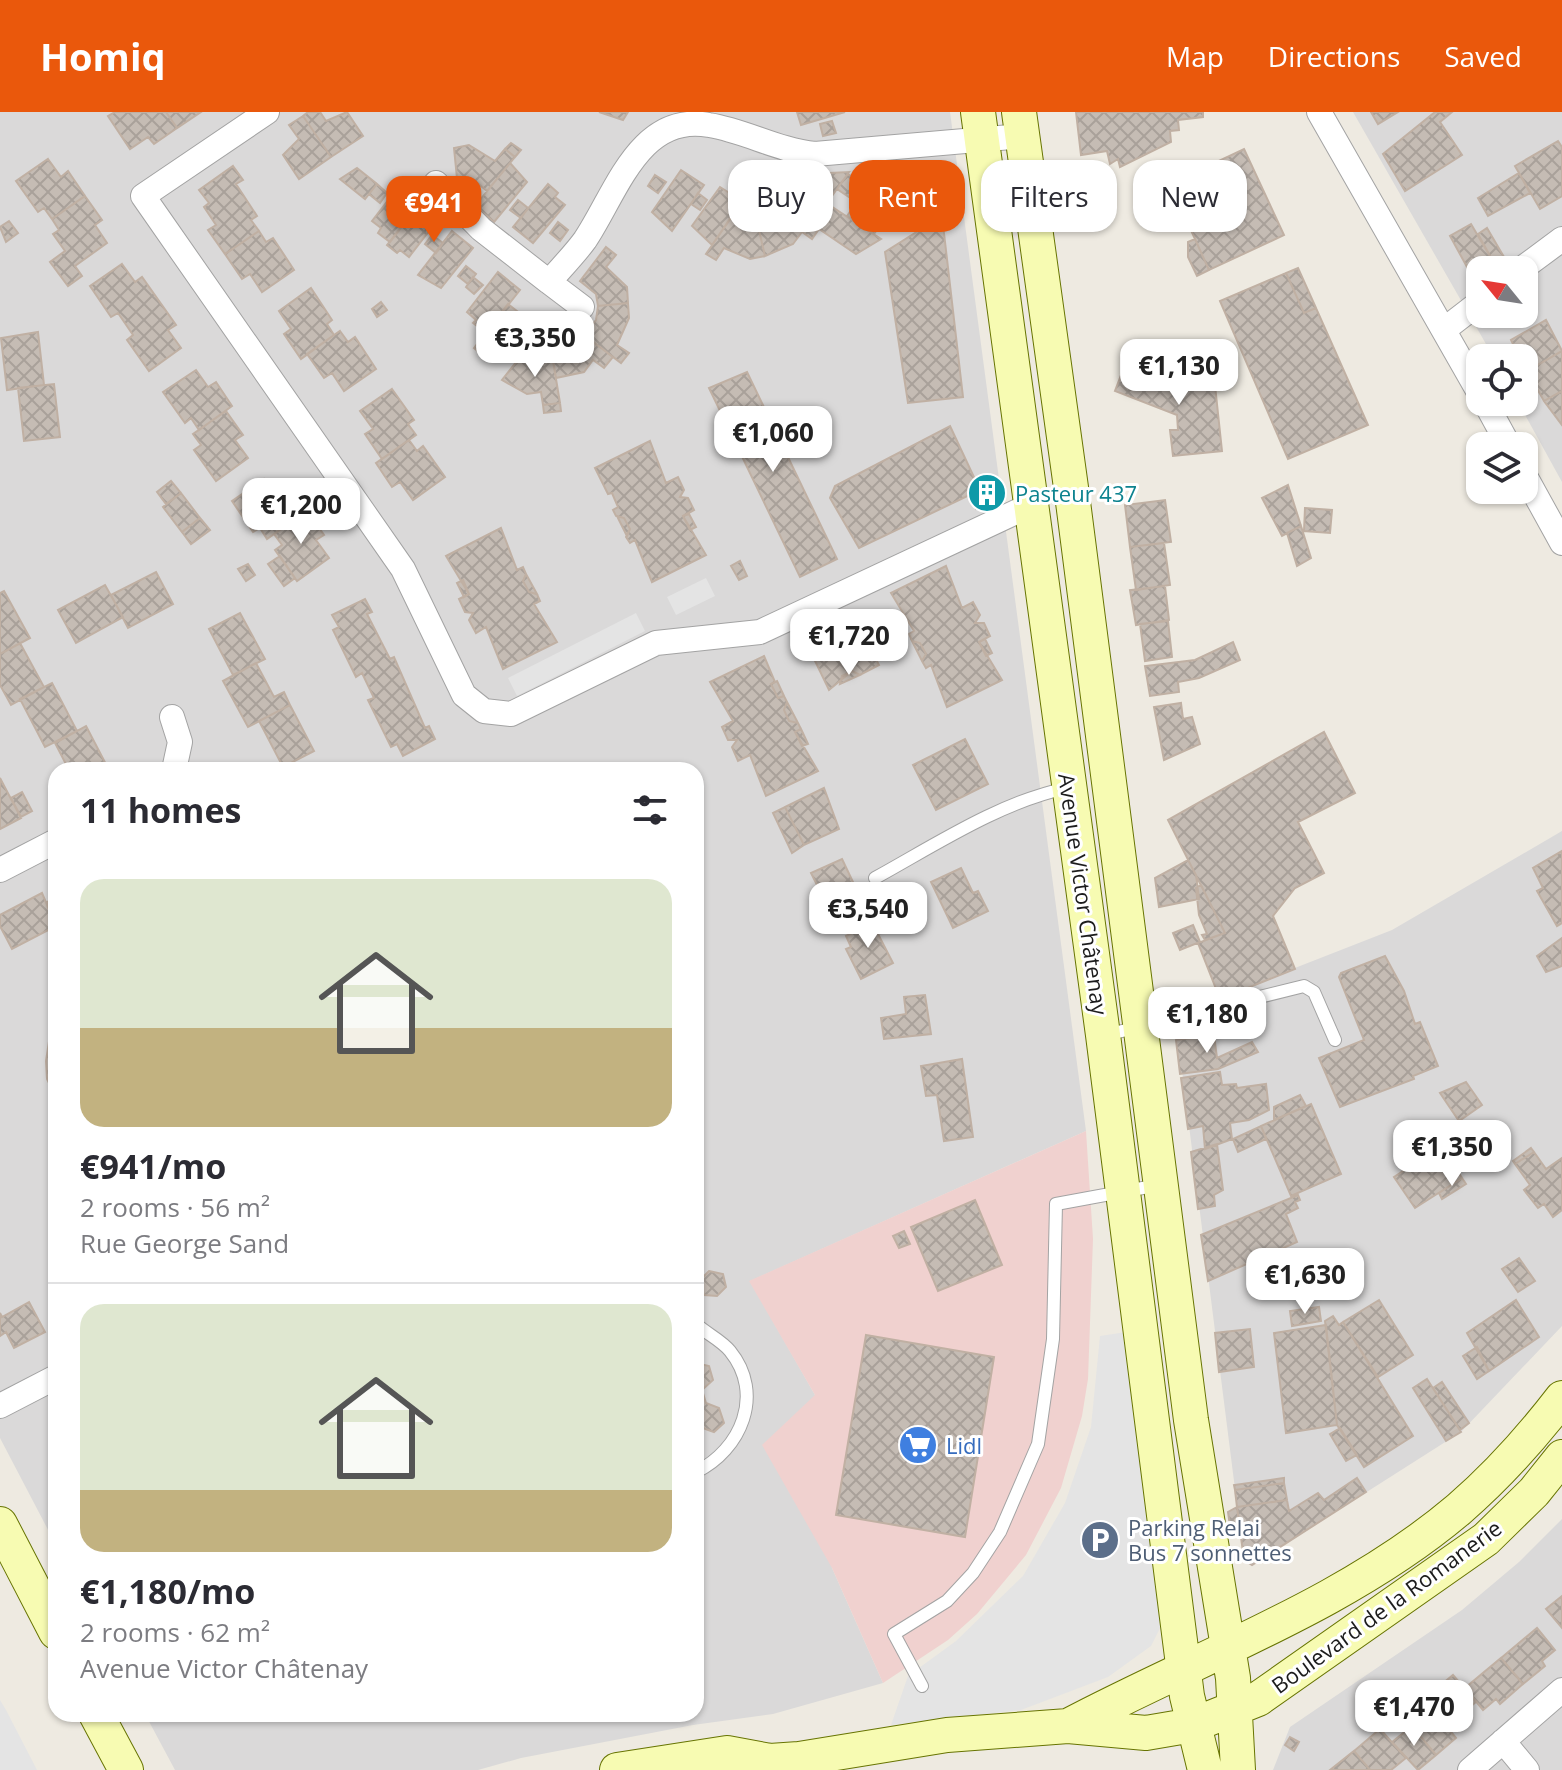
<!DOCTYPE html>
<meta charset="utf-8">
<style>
body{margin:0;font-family:"Open Sans",sans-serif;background:#f2f2f3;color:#2b2b33;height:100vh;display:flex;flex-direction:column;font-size:30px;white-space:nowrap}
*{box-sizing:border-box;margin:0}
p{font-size:26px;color:#7c7c81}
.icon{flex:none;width:44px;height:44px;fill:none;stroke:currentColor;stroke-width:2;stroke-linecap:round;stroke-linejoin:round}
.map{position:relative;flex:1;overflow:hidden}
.panel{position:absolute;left:48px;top:650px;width:656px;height:960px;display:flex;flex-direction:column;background:#fff;border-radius:24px;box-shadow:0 2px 6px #0004}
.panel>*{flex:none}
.top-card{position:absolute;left:728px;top:48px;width:714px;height:72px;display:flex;gap:16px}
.needle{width:52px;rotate:300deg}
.fabs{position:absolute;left:1466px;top:144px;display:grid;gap:16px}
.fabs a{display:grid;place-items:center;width:72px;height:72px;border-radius:16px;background:#fff;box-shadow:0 2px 6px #0004;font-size:40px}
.price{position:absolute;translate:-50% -68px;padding:0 18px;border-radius:16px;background:#fff;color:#222;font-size:26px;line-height:52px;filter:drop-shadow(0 2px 4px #0008)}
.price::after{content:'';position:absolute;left:50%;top:48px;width:24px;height:18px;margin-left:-12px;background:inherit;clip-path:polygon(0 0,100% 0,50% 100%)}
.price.selected{background:#ea580c;color:#fff}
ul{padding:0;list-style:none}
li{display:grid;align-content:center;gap:16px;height:424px;padding:0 32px}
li+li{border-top:2px solid #e1e1e2}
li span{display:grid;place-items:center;height:248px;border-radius:24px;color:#555}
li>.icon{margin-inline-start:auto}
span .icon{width:144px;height:144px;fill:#fffc;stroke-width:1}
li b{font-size:34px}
h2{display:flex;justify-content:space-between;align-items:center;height:96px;padding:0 32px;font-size:34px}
.pill{padding:0 28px;border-radius:24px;background:#fff;box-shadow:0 2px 6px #0004;font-size:28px;line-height:72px}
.pill.selected{background:#ea580c;color:#fff}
header{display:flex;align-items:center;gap:48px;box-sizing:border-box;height:112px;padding:0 40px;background:#ea580c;color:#fff}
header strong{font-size:38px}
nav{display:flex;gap:44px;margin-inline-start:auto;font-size:28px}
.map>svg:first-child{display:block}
.residential{fill:#dad9d9;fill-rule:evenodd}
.commercial{fill:#f0d1cf}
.parking{fill:#e4e4e4}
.building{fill:url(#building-cross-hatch);stroke:#c0b0a3;stroke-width:2}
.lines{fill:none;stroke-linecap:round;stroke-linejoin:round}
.lane-casing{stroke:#a3a3a3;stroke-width:14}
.street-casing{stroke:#a3a3a3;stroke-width:26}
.secondary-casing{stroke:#677402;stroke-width:36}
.lane{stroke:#fff;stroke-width:12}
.street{stroke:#fff;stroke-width:24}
.secondary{stroke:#f7fbb2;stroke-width:34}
.labels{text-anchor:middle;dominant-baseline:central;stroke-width:6;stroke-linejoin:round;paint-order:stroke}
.culture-label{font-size:22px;fill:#0d838f;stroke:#fff;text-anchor:start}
.street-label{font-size:22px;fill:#1c1c1c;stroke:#fff}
.shop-label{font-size:22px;fill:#366cbe;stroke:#fff;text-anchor:start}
.service-label{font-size:22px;fill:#4e5e75;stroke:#fff;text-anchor:start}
</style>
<header>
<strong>Homiq</strong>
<nav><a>Map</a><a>Directions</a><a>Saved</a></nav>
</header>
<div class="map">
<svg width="1562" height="1658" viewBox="0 0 1562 1658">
<defs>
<pattern id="building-cross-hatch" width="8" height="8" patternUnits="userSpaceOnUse" patternTransform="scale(2)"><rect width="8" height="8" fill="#c5bcb4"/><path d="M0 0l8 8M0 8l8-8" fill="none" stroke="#a9a19a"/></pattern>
</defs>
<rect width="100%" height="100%" fill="#eeeae1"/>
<path class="residential" d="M0 0H950L1086 1019 750 1169 815 1283 832 1456 883 1571 773 1602 693 1613 521 1646 478 1658H175L145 1602H696V658H56V1433L0 1326Z
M1353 0H1562V370L1518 290H1524V246H1494ZM1480 158H1524V202H1480Z
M1562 719V1214L1461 1320 1252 1453 1244 1448 1175 903 1392 818Z
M1562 1407V1658H1273L1290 1615 1462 1498 1519 1450Z"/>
<path class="commercial" d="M1086 1019 1093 1127 1088 1267 1082 1304 1061 1376 1026 1443 977 1502 948 1528 883 1571 832 1456 762 1333 815 1283 749 1169Z"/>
<path class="parking" d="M706 466 715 484 676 503 667 485Z
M636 501 645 519 517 584 508 566Z
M1133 1219 1164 1508 1151 1534 1108 1565 1021 1598 891 1613 908 1564 956 1529 1023 1464 1065 1391 1091 1315 1100 1224Z
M0 1588 6 1598 37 1658H0Z"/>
<path class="building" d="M115 0H166L177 16 154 32 148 25 130 37 108 4Z
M166 0H201L177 16Z
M308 0H320L326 9 347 0 363 24 331 45 303 4Z
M599 0H628L623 8Z
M797 0H845L801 13Z
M1076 0H1203V5L1178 8 1179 18 1170 19 1171 30 1120 55 1118 47 1110 52 1107 39 1081 43Z
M1371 0H1398L1378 12Z
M1435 0H1452L1440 10 1462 43 1405 79 1383 42Z
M303 4 331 45 299 67 283 43 299 27 289 13Z
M832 9 836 21 823 24 820 12Z
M1558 29 1562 35V84L1540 97 1515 54Z
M511 31 521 38 515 45 505 37Z
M469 33 495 49 505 37 515 45 487 79 474 68 457 66 454 36Z
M1244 37 1284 123 1209 158 1170 72Z
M48 47 61 65 68 59 85 84 52 107 44 96 38 100 16 69Z
M510 51 527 70 494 110 475 94Z
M233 54 243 68 236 72 257 104 251 108 259 119 225 142 208 118 216 113 204 95 209 91 199 78Z
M357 56 377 72 365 87 340 67Z
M893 56 896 82 862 72 871 57Z
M681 58 704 73 672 119 652 100Z
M849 60 827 91 814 83 829 61Z
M1519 61 1530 81 1488 104 1478 86Z
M848 62 862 72 852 87 837 77Z
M655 63 666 70 658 81 648 74Z
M403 69 424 86 390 130 378 121 381 116 372 109Z
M377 72 387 81 380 91 369 82Z
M548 72 558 81 555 85 565 93 533 131 513 115Z
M798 72 814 83 881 127 856 142 819 117 783 93Z
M720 75 742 89 712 133 692 114Z
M698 81 707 88 700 98 691 92Z
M85 84 102 108 95 113 107 131 75 154 82 164 68 174 50 150 65 139 53 122 59 118 52 107Z
M518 88 528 96 521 106 510 98Z
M421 90 440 105 409 145 400 138 397 141 387 133Z
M780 92 819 117 812 127 802 120 793 132 765 144 758 114 768 109Z
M855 93 882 111 874 122 847 104Z
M942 104 963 285 908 291 885 140Z
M731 106 746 115 758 114 765 144 750 147 724 136 716 148 706 142Z
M9 109 18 121 6 130 0 115Z
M558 110 568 118 560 129 550 121Z
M1471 112 1494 151 1472 164 1450 124Z
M1487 116 1504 145 1494 151 1478 122Z
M259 119 266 130 273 126 294 158 262 180 250 162 242 167 225 142Z
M452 119 473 136 441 176 418 163Z
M432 123 443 131 436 141 425 132Z
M1195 127 1209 158 1197 164 1188 145V130Z
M606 135 616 143 606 155 627 175 628 191 598 194 596 182 580 169Z
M122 152 135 170 142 165 176 213 168 218 181 236 149 259 127 228 133 223 118 201 111 205 90 174Z
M466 154 476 162 468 172 458 164Z
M1298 156 1316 196 1304 201 1286 161Z
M498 160 520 178 486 221 473 211 476 208 467 200Z
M1286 161 1304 201 1316 196 1368 313 1288 347 1220 189Z
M473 165 483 173 474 182 466 175Z
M311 176 332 208 327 212 334 223 301 247 284 222 291 217 279 199Z
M381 190 387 198 377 205 372 197Z
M628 191 629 206 617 233 629 241 621 251 584 223 596 208 598 194Z
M508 192 527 207 495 247 486 241 484 244 474 236Z
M1546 208 1562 239 1527 259 1524 246H1520L1511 228Z
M577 218 613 245 604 256 593 248 584 260 556 266 551 236 565 232Z
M340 219 348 230 355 225 376 257 344 279 332 261 324 266 307 242Z
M38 220 44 273 7 278 1 226Z
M517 226 529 235 521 244 510 235Z
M510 235 521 244 517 250 505 240Z
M1562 239V279L1544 289 1527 259Z
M521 244 533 250 553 249 560 291 543 293 541 280 527 282 502 268Z
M1126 250 1176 269 1214 264 1222 339 1173 344 1170 318H1178L1177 303 1115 279Z
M196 258 208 275 216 270 232 294 199 318 191 306 185 311 163 280Z
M747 260 837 447 800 465 709 276Z
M54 272 60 325 24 329 18 276Z
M392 277 414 308 408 312 416 323 382 347 365 322 373 317 360 299Z
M1562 279V313L1544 289Z
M560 291 561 299 544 301 543 293Z
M226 299 243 323 235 328 248 346 216 369 194 338 201 333 193 322Z
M950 314 980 378 859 436 830 386 835 374Z
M409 328 417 339 423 334 445 365 413 388 400 370 392 375 376 351Z
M650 329 666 371 678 365 684 378 680 385 688 386 694 398 683 404 706 443 652 470 635 428 630 431 626 425 630 417 624 406 616 404 613 398 618 395 612 381 608 382 595 356Z
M264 367 276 384 284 379 301 403 267 427 260 416 253 420 232 389Z
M171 369 181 381 166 392 157 380Z
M998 369 1000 385 976 397 970 383Z
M1288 373 1301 414 1282 424 1262 386Z
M181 381 200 406 182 420 163 395Z
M1165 388 1171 430 1130 435 1125 393Z
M1305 396 1332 398 1330 421 1304 419Z
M307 399 324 423 316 428 329 446 297 469 275 438 282 433 274 422Z
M689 402 696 415 690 418 683 404Z
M617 404 624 406 630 417 627 424Z
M200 406 210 418 191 432 182 420Z
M1301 414 1311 446 1297 454 1287 421Z
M501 416 517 458 523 455 526 462 523 469 529 480 537 482 540 489 534 492 557 530 503 557 486 515 476 521 469 508 473 501 465 500 459 487 469 482 446 444Z
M1164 431 1170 473 1136 478 1130 435Z
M280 444 295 466 284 474 268 452Z
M740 449 747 464 739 468 731 454Z
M248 452 255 463 246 469 238 457Z
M946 454 962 496 973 490 980 503 975 511H984L990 524 979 530 1002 568 947 595 931 553 926 556 922 549 926 542 920 531 912 529 909 522 914 519 891 481Z
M156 460 173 492 128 516 111 483Z
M526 462 537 482H536L529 480 523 469Z
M463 468 469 482 464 485 457 471Z
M105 473 123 505 76 531 58 498Z
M1165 474 1169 508 1136 513 1130 478Z
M4 479 30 526 0 542V481Z
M365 487 372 500 367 502 390 547 394 545 425 616 429 614 435 627 403 644 397 632 391 635 368 588 374 586 362 561 356 565 333 518 339 515 332 503Z
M852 500 879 553 860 563 852 559 829 578 803 524 822 515 829 519 840 513 842 506Z
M240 501 265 547 233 563 209 517Z
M842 506 840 513 829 519 822 515Z
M1168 509 1172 545 1145 549 1140 512Z
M985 527 992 541 986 544 979 530Z
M912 529 920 531 926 542 922 549Z
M1233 530 1240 548 1199 566 1178 570 1179 580 1150 584 1145 554 1195 548Z
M20 531 44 575 11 593 0 573V542Z
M764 544 775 570 771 572 778 586 784 584 787 590 784 598 789 609 798 611 801 617 795 620 818 659 766 684 750 643 738 649 732 635 737 628H728L722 615 733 609 710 570Z
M256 551 274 585 284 580 290 593 248 615 223 569Z
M852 559 860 563 840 572 842 564Z
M777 569 784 584 778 586 771 572Z
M52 571 77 619 45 635 20 587Z
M787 590 798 611 789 609 784 598Z
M1181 591 1183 607 1192 605 1200 632 1164 648 1154 595Z
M290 593 314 639 283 655 259 609Z
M86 614 109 658H69L55 631Z
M801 617 808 632 802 634 795 620Z
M1324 620 1355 681 1298 710 1324 761 1295 776 1273 804 1295 857 1220 887 1198 831 1225 821 1168 708Z
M965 627 988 672 936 698 913 653Z
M0 666 21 706 0 717Z
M824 676 839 717 804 733 785 695Z
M22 680 32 699 21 705 11 686Z
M785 695 804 733 792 741 773 701Z
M1562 739V811L1557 814 1537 779 1543 776 1533 756Z
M842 747 863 791 833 805 811 761Z
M1188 748 1196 763 1199 787 1159 795 1155 766Z
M961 756 973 781 978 779 988 799 953 816 931 770Z
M1201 773 1225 821 1205 828 1202 823 1207 822 1199 803 1196 776Z
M42 781 56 814 12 837 0 814V803Z
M56 786V808L47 790Z
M877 808 883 820 878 822 893 851 861 867 846 837 851 835 846 824Z
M1193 813 1200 830 1180 838 1173 821Z
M1562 826V854L1546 860 1537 844Z
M1385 844 1404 879 1415 912 1420 910 1438 954 1413 964 1414 967 1340 995 1319 946 1364 928 1339 865 1341 861Z
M925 883 931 922 884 927 881 906 906 902 904 885Z
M56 917V985L47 967 46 949 50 923Z
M1214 923 1217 946 1252 930 1258 940 1218 957 1180 962 1176 928Z
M962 947 973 1025 944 1029 937 983 926 984 921 954Z
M1220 960 1222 973 1236 972 1237 976 1266 972 1269 998 1249 1008 1230 1011 1232 1027 1205 1037 1203 1014 1188 1017 1181 966Z
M1466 970 1482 993 1459 1009 1440 981Z
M1300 983 1306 994 1274 1008V995Z
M1311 992 1341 1062 1291 1084 1261 1014Z
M1261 1014 1266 1027 1238 1040 1233 1027Z
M1217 1032 1223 1078 1214 1083 1215 1094 1198 1097 1191 1040Z
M1441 1034 1462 1066 1415 1096 1394 1065Z
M1531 1036 1534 1040 1515 1052 1513 1049Z
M1534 1040 1546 1057 1562 1046V1098L1553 1105 1544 1092 1538 1096 1524 1078 1530 1073 1515 1052Z
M1462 1066 1466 1072 1442 1087 1439 1081Z
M1298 1083 1300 1088 1295 1090 1298 1096 1286 1102 1297 1130 1208 1169 1201 1123Z
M975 1088 1002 1153 938 1179 911 1115Z
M904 1119 910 1132 899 1136 893 1124Z
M1519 1146 1535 1169 1518 1180 1502 1157Z
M709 1159 723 1162 726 1175 717 1184 704 1183 700 1168Z
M1379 1188 1413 1243 1378 1265 1343 1210Z
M1516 1188 1539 1225 1489 1259 1467 1221Z
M29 1190 45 1220 14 1236 6 1220 0 1224V1201L2 1205Z
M1319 1195 1321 1209 1292 1214 1290 1199Z
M1333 1204 1339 1213 1343 1210 1413 1324 1364 1355 1337 1313 1325 1209Z
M1326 1213 1337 1313 1286 1321 1274 1221Z
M1250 1217 1254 1255 1219 1260 1215 1221Z
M866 1223 994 1245 965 1425 836 1403Z
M1477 1235 1489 1259 1477 1267 1463 1244Z
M696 1251 709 1254 713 1268 702 1278 706 1291 719 1296 724 1311 714 1320 700 1315 696 1318Z
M1427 1267 1461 1320 1446 1329 1413 1276Z
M1442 1270 1469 1311 1460 1318 1433 1276Z
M1340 1316 1357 1343 1346 1349 1330 1322Z
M1284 1366V1371L1235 1378 1234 1373Z
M1357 1366 1366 1380 1252 1453 1244 1448 1237 1395 1287 1388 1289 1399 1318 1381 1324 1388Z
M1284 1371 1287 1388 1237 1395 1235 1378Z
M1237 1395 1240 1417 1236 1418 1230 1414 1228 1400Z
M1562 1484V1516L1546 1497Z
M1537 1516 1555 1538 1542 1549 1545 1554 1523 1572 1501 1546Z
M1501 1546 1523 1572 1500 1592 1496 1587 1483 1598 1465 1576Z
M1453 1563 1476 1590 1447 1614 1424 1587Z
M1432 1597 1456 1626 1436 1643 1412 1614Z
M1412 1614 1436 1643 1418 1658 1392 1630Z
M1380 1617 1406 1646 1391 1658H1370L1354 1639Z
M1290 1625 1299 1630 1294 1639 1285 1633Z
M1354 1639 1370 1658H1330Z"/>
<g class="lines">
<g class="lane-casing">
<path id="lane" d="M875 766C935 733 1000 690 1067 676
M1106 923 1304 874 1314 880 1335 928
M696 1212C707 1222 721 1228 730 1239 765 1282 741 1338 696 1360
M922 1574 894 1522 947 1489 973 1461 1000 1420 1038 1332 1053 1227 1056 1092 1159 1073"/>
</g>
<g class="street-casing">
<path id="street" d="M267 0 143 84 403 457 464 583 484 599 511 602 656 531 760 520 1031 393
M1319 0 1480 282
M436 71 481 117 549 170C561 156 574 143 585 128 616 82 639 0 709 13 746 19 777 38 815 42L1022 24
M1520 158 1562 127
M549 170 582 195
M1445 217 1480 190
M1485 290 1509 334
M1524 362 1562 431
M172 605 180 630 174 658
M0 758 56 729
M0 1294 56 1265
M1503 1629 1527 1658
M1470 1658 1562 1578"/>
</g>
<g class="secondary-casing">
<path id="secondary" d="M978 0 1103 923 1187 1584 1205 1658
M1019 0 1073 390 1191 1308 1233 1566 1238 1658
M0 1412 56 1520
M96 1602 126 1658
M1068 1614C1198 1545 1346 1493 1459 1397 1497 1364 1532 1325 1562 1286
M617 1658 727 1641 770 1649 799 1647 947 1623 1068 1614 1146 1621 1193 1613 1258 1587 1486 1427 1534 1380 1562 1345"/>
</g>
<use href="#lane" class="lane"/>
<use href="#street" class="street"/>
<use href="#secondary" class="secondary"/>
</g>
<defs>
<g id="building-disc" transform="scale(2)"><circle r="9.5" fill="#0f9aa8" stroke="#fff"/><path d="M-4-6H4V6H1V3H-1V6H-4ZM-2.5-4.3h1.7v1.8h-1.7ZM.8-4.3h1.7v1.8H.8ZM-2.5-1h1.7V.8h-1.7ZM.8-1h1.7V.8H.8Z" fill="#fff"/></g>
<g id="supermarket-disc" transform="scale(2)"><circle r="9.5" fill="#3f7fe0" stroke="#fff"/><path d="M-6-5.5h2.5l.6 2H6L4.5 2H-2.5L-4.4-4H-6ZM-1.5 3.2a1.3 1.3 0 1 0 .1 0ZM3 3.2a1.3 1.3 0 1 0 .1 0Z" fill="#fff"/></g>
<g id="parking-disc" transform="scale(2)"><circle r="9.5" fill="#5c6f8a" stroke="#fff"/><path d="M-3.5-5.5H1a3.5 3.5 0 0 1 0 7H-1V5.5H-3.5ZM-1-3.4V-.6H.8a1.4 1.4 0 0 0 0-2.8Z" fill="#fff"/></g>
</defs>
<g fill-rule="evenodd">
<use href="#building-disc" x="987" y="381"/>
<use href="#supermarket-disc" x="918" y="1333"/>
<use href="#parking-disc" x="1100" y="1428"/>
</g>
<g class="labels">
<g class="culture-label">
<text x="1015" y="381">Pasteur 437</text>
</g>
<g class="street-label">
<text transform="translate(1084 782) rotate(82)">Avenue Victor Châtenay</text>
<text transform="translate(1386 1494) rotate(-36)">Boulevard de la Romanerie</text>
</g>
<g class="shop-label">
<text x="946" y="1333">Lidl</text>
</g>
<g class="service-label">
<text x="1128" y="1415">Parking Relai<tspan x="1128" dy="25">Bus 7 sonnettes</tspan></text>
</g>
</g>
</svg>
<div class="fabs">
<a><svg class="needle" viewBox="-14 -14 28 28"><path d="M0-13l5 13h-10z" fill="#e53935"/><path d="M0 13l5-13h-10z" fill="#7c7c81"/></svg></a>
<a><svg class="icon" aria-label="locate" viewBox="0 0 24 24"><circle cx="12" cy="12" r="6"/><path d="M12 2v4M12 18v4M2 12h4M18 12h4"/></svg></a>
<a><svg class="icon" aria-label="layers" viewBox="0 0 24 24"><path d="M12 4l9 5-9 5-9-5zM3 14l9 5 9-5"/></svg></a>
</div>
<b class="price selected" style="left:434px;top:132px">€941</b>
<b class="price" style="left:535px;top:267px">€3,350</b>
<b class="price" style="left:1179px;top:295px">€1,130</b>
<b class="price" style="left:773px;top:362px">€1,060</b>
<b class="price" style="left:301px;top:434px">€1,200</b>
<b class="price" style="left:849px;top:565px">€1,720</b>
<b class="price" style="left:868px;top:838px">€3,540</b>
<b class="price" style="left:1207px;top:943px">€1,180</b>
<b class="price" style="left:1452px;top:1076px">€1,350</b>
<b class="price" style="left:1305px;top:1204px">€1,630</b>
<b class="price" style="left:1414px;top:1636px">€1,470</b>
<div class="top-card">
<a class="pill">Buy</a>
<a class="pill selected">Rent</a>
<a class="pill">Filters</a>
<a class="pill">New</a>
</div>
<section class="panel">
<h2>11 homes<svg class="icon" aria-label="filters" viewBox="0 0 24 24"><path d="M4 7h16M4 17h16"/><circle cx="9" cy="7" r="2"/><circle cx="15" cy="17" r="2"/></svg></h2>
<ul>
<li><span style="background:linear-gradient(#dfe7d0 60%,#c2b280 0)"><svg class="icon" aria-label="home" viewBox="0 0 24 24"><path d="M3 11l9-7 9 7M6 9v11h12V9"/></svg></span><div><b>€941/mo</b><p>2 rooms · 56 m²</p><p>Rue George Sand</p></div></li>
<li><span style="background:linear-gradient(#dfe7d0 75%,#c2b280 0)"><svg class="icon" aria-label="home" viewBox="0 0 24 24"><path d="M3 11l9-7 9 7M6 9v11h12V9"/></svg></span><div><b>€1,180/mo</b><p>2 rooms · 62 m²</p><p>Avenue Victor Châtenay</p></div></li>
</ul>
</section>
</div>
